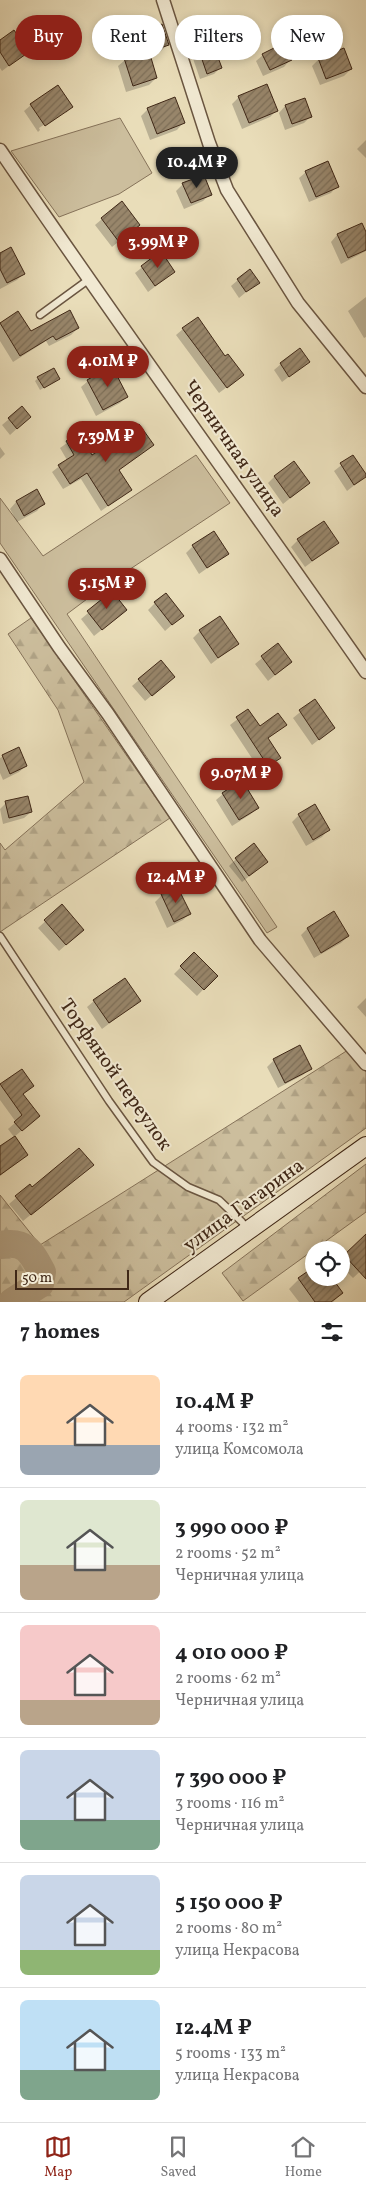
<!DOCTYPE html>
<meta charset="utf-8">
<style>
body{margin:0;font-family:Vollkorn,serif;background:#f2f2f2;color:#202124;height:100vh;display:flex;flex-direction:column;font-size:19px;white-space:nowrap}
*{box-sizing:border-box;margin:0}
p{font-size:16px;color:#757577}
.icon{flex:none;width:28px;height:28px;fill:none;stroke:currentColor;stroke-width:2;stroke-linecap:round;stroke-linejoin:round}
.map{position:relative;height:1302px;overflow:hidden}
.panel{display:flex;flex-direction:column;background:#fff;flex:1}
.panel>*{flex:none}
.banner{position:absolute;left:15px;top:15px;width:336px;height:45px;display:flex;gap:10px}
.buttons{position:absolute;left:305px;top:1241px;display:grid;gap:10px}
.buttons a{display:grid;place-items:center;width:45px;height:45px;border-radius:50%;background:#fff;box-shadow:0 2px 8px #0003;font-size:25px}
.scale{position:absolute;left:15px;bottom:12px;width:114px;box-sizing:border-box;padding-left:5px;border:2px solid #402817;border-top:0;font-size:14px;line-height:18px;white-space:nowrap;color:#402817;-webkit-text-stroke:4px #f1e9d2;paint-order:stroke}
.price{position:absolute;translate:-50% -42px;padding:0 11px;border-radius:18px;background:#8f2418;color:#fff;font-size:16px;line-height:32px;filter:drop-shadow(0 1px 2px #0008)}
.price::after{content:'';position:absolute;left:50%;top:30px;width:15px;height:11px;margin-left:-8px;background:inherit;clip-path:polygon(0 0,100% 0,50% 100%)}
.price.active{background:#222;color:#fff}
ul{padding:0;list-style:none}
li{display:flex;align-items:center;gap:15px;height:125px;padding:0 20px}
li+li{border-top:1px solid #e0e0e0}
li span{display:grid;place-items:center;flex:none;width:140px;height:100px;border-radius:8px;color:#555}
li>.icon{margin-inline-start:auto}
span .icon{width:60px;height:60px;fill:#fffc;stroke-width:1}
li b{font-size:21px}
h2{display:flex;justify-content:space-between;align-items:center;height:60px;padding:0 20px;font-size:21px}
.chip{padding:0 18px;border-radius:22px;background:#fff;box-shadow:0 2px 8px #0003;font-size:18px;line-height:45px}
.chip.active{background:#8f2418;color:#fff}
.tab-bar{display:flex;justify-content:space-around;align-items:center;height:70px;border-top:1px solid #e0e0e0;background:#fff;font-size:14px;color:#757577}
.tab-bar a{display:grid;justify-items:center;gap:2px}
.tab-bar .active{color:#8f2418}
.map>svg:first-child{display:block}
.green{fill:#ccbe9d;stroke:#86735a}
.forest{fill:url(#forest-firs);stroke:#86735a}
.shadow{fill:#0003}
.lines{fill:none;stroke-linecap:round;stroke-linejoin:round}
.river{stroke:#b09f82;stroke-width:28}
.building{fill:url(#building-hatch);stroke:#402817}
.lane-casing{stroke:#6a5540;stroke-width:9}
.street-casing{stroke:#6a5540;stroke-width:15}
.secondary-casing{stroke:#402817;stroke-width:20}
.lane{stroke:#f1e9d2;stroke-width:6}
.street{stroke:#f1e9d2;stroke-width:12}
.secondary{stroke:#f1e9d2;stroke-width:18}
.labels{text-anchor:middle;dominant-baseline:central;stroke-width:4;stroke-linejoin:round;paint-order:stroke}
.street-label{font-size:20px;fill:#402817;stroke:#f1e9d2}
</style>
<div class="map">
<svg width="366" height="1302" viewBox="0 0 366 1302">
<defs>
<pattern id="forest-firs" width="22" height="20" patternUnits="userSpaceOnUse" patternTransform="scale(1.25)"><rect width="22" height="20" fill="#ccbe9d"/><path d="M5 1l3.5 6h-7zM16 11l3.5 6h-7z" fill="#b0a386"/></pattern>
<pattern id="building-hatch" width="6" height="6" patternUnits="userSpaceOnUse" patternTransform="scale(1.25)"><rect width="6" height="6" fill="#98866b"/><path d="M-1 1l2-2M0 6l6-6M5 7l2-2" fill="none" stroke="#7d6e57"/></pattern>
</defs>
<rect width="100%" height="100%" fill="#e9ddb9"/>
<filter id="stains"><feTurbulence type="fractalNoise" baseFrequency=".004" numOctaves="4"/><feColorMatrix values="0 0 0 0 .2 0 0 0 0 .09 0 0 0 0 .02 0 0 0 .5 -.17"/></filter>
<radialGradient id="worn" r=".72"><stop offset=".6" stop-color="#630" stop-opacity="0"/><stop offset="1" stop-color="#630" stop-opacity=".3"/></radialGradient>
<path class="green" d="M120 118 152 173 119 194 59 217 11 151Z
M196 455 230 503 103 587 67 614 277 927 267 933 0 543V498L43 556Z"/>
<path class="forest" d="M31 618 170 818 0 932V843L5 850 84 782 58 710 8 634Z
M348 1050 366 1072V1128L124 1302H0V1195L40 1245Z
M366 1164V1212L243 1301 222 1273Z"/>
<path class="shadow" d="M148 31 167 45 161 51 149 56 156 78 149 85 126 92 118 66 125 60 146 53 141 38Z
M195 37 221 67 214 74 200 79 188 44Z
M0 42 27 52 2 71 0 68Z
M263 55 290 60 284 67 263 76 256 61Z
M319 59 351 69 344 76 320 85 312 66Z
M239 97 276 111 270 117 242 129 232 104Z
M31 105 71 107 66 113V110L39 128 40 130 38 132 24 111Z
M285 106 310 117 304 123 285 130 279 113Z
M148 109 183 123 177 130 150 140 141 116Z
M366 140V158L357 149Z
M306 172 337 186 331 193 309 202 299 178Z
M183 184 210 194 203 201 184 209 176 191Z
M102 219 139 225 112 247 95 225Z
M361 225 366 235V251L341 264 331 242 337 235Z
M160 253 174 272 148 292 135 273Z
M0 254 24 273 17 280 0 289Z
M238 280 258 282 239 298 231 286Z
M366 297V337L364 338 348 311Z
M18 312 30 332 78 328 71 335 49 346 46 341 13 362 0 341V323Z
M183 329 224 358 235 381 219 393 176 335Z
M308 362 282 382 274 370 281 364Z
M38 378 55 381 40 390 35 381Z
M88 381 127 397 120 403 96 416 81 387Z
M22 408V424L10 435 2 425Z
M78 435 92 457 102 453 152 445 118 471 130 490 101 511 81 479 63 489 52 472 67 460 60 448Z
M0 447 5 454 0 459Z
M353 456 366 476 347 491 334 471Z
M275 476 309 483 283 504 268 483Z
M36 491 43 504 37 511 17 522 10 509 16 502Z
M298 540 337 543 305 567 291 547Z
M193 546 227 554 199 574 186 553Z
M112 593 119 616 94 636 81 619Z
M155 603 182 616 165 631 148 610Z
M200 631 237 644 211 664 193 638Z
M278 645 291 662 268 681 255 664Z
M139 680 167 683 145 701 132 686Z
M315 700 334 728 312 745 293 718Z
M248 711 260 728 285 725 267 739 279 757 261 772 230 725Z
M18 749 26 766 19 772 3 780 0 773V758Z
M223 794 257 808 251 814 232 826 216 800Z
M6 803 31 812 24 818 3 824 0 809Z
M299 815 328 830 322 837 306 846 292 822Z
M236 859 260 868 242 882 229 866Z
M162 895 190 913 183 920 167 928 155 902Z
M62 906 76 936 59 951 38 928Z
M307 929 348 936 341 943 314 958 301 935Z
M194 954 216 976 197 996 174 974Z
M366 998V1017L357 1007Z
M94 1001H139L102 1029 87 1007Z
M274 1060 310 1069 303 1075 278 1088 267 1067Z
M22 1071 32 1086 22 1095 39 1116 14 1137 8 1129 16 1122 0 1100V1086Z
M0 1147 27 1155 0 1176Z
M92 1165 23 1221 9 1204 30 1186 32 1189Z
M365 1237 366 1266 353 1278 341 1266V1259Z
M331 1278 342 1293 333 1302H299L289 1289 299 1279Z"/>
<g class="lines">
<path class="river" d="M0 1245C25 1240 31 1251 42 1272L40 1284 12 1302"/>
</g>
<path class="building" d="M162 24 169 45 154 50 147 30Z
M14 30 29 52 9 66 0 52V40Z
M208 31 222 68 207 74 194 36Z
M284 43 292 60 270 70 262 54Z
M344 48 352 69 326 79 318 58Z
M149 51 157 78 133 86 124 58Z
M267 84 278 111 249 123 238 96Z
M58 85 73 107 45 126 30 104Z
M175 97 185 123 157 134 147 108Z
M305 98 312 117 292 124 285 105Z
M328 161 339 187 316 197 305 171Z
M204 175 212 195 191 203 182 183Z
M122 201 140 225 119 242 101 218Z
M362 223 366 232V250L348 258 337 234Z
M11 247 25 274 7 283 0 269V253Z
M161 251 175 272 155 286 141 266Z
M250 269 260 283 246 292 237 279Z
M70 310 79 328 56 340 53 336 20 356 0 323 18 311 31 331Z
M198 317 225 356 228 354 244 375 227 388 182 328Z
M300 348 310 362 289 377 280 363Z
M112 366 128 397 103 410 87 380Z
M54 368 60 379 44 388 37 377Z
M22 406 31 417 17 429 8 418Z
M139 424 154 445 119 470 132 490 108 506 87 473 70 484 58 465 74 455 66 441 79 433 92 455 101 449 102 451Z
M353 455 366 474V477L354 485 340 463Z
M294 461 310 483 290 498 274 476Z
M37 489 45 504 24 516 16 501Z
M324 521 339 543 312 561 297 539Z
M214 531 229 554 207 568 192 545Z
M112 591 127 610 102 630 87 611Z
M166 593 184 616 172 625 154 602Z
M220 616 239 644 218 658 199 630Z
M278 643 292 662 275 675 261 656Z
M161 660 175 677 152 696 138 679Z
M315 699 335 728 319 740 299 710Z
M248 709 260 726 278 713 287 725 268 738 281 758 268 766 236 717Z
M19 747 27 766 10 774 2 755Z
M242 780 259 808 239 820 222 793Z
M28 796 32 812 9 818 5 801Z
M315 804 330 830 313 840 298 814Z
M254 843 268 862 249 876 235 858Z
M177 886 191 914 174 922 161 894Z
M62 904 84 930 66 945 44 920Z
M334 911 349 936 321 953 307 928Z
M194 952 218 976 204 990 180 966Z
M125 978 141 1001 109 1023 93 1000Z
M300 1045 312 1069 285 1083 273 1059Z
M22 1069 34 1086 23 1094 40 1116 22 1131 14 1122 22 1115 0 1084Z
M15 1136 28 1155 0 1175V1146Z
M79 1148 94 1165 31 1215 15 1196 30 1184 32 1187Z
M366 1234V1279L344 1255Z
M314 1267V1278H332L343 1293 331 1302H315L298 1278Z"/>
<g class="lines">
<g class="lane-casing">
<path id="lane" d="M40 315 88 280
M0 936 109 1101 153 1162 188 1187 219 1200 242 1222 247 1230"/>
</g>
<g class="street-casing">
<path id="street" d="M163 0 209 143 227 190 298 303 366 387
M0 150C119 326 245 498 366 672
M0 559 59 647 108 714 260 940 366 1064"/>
</g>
<g class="secondary-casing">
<path id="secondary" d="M148 1302 366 1146"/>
</g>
<use href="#lane" class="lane"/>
<use href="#street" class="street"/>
<use href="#secondary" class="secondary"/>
</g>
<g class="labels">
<g class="street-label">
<text transform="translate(233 449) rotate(55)">Черничная улица</text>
<text transform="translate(115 1075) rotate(55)">Торфяной переулок</text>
<text transform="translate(244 1206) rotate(-36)">улица Гагарина</text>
</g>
</g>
<rect width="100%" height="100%" filter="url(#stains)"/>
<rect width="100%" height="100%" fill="url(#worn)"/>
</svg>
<div class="buttons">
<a><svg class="icon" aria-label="locate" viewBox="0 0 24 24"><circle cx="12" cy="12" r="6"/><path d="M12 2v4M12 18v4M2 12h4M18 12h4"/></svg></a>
</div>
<div class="scale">50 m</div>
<b class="price active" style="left:197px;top:189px">10.4M ₽</b>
<b class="price" style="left:158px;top:269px">3.99M ₽</b>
<b class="price" style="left:108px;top:388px">4.01M ₽</b>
<b class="price" style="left:106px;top:463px">7.39M ₽</b>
<b class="price" style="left:107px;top:610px">5.15M ₽</b>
<b class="price" style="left:241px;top:800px">9.07M ₽</b>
<b class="price" style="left:176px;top:904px">12.4M ₽</b>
<div class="banner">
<a class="chip active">Buy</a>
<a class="chip">Rent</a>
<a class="chip">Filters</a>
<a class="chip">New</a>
</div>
</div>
<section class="panel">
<h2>7 homes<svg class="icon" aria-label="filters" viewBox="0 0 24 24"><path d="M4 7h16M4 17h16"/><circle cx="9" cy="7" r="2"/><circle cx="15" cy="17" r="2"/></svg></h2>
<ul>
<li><span style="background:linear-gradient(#ffd9b3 70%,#9aa5b1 0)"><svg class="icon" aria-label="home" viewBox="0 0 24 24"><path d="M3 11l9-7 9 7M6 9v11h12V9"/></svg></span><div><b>10.4M ₽</b><p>4 rooms · 132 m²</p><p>улица Комсомола</p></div></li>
<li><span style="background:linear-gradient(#dfe7d0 65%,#b9a48a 0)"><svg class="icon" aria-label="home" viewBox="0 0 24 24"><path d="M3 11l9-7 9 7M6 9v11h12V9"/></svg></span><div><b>3 990 000 ₽</b><p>2 rooms · 52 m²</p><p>Черничная улица</p></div></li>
<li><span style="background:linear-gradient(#f6c9c9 75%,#b9a48a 0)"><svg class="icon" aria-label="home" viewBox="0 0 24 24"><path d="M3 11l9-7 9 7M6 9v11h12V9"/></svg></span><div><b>4 010 000 ₽</b><p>2 rooms · 62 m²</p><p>Черничная улица</p></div></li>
<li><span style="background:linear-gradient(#c9d6e8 70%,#7fa58c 0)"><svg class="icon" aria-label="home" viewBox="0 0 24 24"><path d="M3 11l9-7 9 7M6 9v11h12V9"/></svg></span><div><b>7 390 000 ₽</b><p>3 rooms · 116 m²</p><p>Черничная улица</p></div></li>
<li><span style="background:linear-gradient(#c9d6e8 75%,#8fb573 0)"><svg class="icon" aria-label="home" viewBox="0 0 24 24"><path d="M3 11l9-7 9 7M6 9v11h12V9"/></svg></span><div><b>5 150 000 ₽</b><p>2 rooms · 80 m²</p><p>улица Некрасова</p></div></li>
<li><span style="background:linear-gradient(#bfe0f5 70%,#7fa58c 0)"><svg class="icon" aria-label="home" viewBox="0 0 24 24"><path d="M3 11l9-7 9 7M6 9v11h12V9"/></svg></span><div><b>12.4M ₽</b><p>5 rooms · 133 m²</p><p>улица Некрасова</p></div></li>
</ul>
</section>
<nav class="tab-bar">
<a class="active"><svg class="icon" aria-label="map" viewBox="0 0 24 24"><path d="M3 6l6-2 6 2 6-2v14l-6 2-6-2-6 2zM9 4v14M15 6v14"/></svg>Map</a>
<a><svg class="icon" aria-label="saved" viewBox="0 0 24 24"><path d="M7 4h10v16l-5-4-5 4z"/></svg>Saved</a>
<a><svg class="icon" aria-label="home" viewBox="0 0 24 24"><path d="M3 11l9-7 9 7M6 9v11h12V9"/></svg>Home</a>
</nav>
